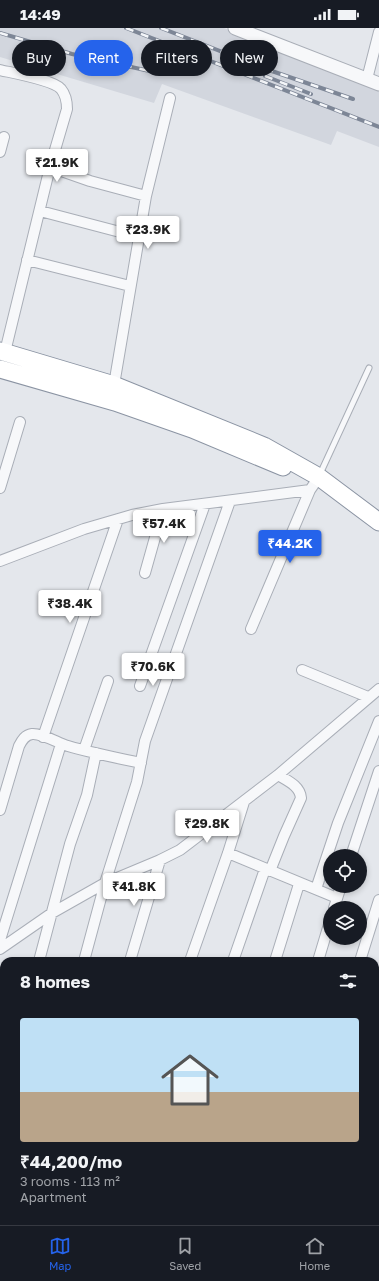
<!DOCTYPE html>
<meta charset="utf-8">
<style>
body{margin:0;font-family:"Golos Text",sans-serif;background:#20242c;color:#f1f3f6;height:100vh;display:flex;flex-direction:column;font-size:15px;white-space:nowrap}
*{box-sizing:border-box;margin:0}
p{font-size:13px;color:#9ea1a6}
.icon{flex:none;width:22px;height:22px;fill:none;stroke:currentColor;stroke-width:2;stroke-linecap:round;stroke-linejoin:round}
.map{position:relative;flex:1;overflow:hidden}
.panel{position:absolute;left:0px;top:929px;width:379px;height:268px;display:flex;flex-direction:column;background:#171b24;border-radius:12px 12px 0 0;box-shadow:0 2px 6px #0003}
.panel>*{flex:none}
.hud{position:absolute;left:12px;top:12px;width:355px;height:36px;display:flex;gap:8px}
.fabs{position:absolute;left:323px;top:821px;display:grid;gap:8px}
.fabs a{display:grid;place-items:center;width:44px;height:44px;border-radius:50%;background:#171b24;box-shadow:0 2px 6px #0003;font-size:20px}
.price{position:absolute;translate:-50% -34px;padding:0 9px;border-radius:4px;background:#fff;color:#222;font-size:13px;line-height:26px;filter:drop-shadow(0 1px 2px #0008)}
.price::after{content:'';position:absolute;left:50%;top:24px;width:12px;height:9px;margin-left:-6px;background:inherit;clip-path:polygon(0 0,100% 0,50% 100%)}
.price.current{background:#2563eb;color:#fff}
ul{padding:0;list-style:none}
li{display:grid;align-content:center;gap:8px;height:212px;padding:0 20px}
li+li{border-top:1px solid #363941}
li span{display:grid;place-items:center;height:124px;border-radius:4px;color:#555}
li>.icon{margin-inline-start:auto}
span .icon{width:72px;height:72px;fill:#fffc;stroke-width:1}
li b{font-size:17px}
h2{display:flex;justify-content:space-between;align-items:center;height:48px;padding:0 20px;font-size:17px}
.pill{padding:0 14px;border-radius:18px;background:#171b24;box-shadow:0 2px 6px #0003;font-size:14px;line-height:36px}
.pill.current{background:#2563eb;color:#fff}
.status{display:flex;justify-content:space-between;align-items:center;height:28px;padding:0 20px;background:#171b24;direction:ltr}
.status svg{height:11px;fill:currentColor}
.dock{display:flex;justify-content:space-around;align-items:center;height:56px;border-top:1px solid #363941;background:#171b24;font-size:11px;color:#9ea1a6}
.dock a{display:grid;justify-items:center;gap:2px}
.dock .current{color:#2563eb}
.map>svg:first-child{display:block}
.built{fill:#d2d6de}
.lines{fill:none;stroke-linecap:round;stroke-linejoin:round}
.service-casing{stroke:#a9aeb7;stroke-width:7}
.minor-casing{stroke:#a9aeb7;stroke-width:12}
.tertiary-casing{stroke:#a9aeb7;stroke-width:15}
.trunk-casing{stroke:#8b94a3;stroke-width:19}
.service{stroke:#f7f8fa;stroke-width:5}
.minor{stroke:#f7f8fa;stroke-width:10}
.tertiary{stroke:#f7f8fa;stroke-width:13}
.trunk{stroke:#fff;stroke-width:17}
.rail-casing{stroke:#7d8696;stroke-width:4}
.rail{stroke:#f4f6f9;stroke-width:2.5;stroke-dasharray:8;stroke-linecap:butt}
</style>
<div class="status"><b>14:49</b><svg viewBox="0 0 49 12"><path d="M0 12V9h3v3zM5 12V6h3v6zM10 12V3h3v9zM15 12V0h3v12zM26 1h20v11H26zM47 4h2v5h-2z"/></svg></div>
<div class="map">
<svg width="379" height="1197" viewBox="0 0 379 1197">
<rect width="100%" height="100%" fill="#e4e7ec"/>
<path class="built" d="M0 0H224L379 63V119L337 103 331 117 162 56 154 75 0 29Z"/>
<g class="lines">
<g class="service-casing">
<path id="service" d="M320 446 369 340"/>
</g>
<g class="minor-casing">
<path id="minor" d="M0 42C13 45 53 52 61 61 66 67 67 74 67 81L50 139 5 324
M367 51 379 4
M0 124 4 109
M50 139 90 153 146 168
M40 183 139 209
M27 232 130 258
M114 362V357L146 168 170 70
M0 460 20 394
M0 533 84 501 132 487 163 481 310 462 319 449
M145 545 163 481
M251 601 310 462
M302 642 368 669
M140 658 205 476
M43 709 118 491
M84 722 108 653
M0 782 19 718C22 712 25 707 32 706 42 705 58 715 68 718 92 725 117 730 141 735
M228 825 337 870
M351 828 379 743
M270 843 284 808 301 770C300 758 288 753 278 747
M316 861 338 795 379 693
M334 880 341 858
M0 912 61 716
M0 921 52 885 105 855 160 832 180 822 278 747 379 661
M39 933 70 816 87 767 96 725
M84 933 105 855 137 754 145 713 230 473
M130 933 160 832
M190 933 228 825 244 774
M233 933 265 841
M275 933 299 856
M318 933 330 893
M360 933 379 872
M375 1038 379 1024
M0 1065 4 1066
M379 1151 377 1162 379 1168
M337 1193 350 1197
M39 1197 40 1193"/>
</g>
<g class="tertiary-casing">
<path id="tertiary" d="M235 0 379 56"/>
</g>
<g class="trunk-casing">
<path id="trunk" d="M0 323 114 357 264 418 319 449 379 494
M0 341 115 374 192 401 283 439"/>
</g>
<use href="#service" class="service"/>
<use href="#minor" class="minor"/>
<use href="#tertiary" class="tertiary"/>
<use href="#trunk" class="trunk"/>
<g class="rail-casing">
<path id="rail" d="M126 0 379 99
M161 0 266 41 353 71
M0 5 72 26 154 44
M265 48 311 66"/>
</g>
<use href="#rail" class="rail"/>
</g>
</svg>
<div class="fabs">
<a><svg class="icon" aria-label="locate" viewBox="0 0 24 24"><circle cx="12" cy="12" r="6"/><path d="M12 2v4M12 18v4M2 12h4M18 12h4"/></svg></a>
<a><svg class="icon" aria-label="layers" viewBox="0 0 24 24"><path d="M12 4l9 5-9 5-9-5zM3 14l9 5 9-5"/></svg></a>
</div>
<b class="price" style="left:57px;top:155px">₹21.9K</b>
<b class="price" style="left:148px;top:222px">₹23.9K</b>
<b class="price" style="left:164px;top:516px">₹57.4K</b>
<b class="price current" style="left:290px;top:536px">₹44.2K</b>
<b class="price" style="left:70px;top:596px">₹38.4K</b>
<b class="price" style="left:153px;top:659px">₹70.6K</b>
<b class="price" style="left:207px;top:816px">₹29.8K</b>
<b class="price" style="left:134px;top:879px">₹41.8K</b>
<div class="hud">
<a class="pill">Buy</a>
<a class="pill current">Rent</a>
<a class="pill">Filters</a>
<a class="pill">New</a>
</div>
<section class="panel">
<h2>8 homes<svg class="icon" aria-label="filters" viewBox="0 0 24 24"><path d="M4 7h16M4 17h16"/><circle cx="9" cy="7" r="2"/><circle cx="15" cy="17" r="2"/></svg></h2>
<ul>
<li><span style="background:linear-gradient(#bfe0f5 60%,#b9a48a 0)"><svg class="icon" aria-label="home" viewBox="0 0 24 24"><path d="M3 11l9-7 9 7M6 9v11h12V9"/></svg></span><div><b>₹44,200/mo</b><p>3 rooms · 113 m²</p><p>Apartment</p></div></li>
</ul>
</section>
</div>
<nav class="dock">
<a class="current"><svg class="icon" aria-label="map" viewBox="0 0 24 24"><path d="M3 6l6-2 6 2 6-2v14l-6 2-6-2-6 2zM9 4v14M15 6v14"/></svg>Map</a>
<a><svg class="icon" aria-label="saved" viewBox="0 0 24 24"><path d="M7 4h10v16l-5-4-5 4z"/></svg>Saved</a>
<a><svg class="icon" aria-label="home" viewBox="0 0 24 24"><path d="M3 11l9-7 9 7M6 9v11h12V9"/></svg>Home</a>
</nav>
